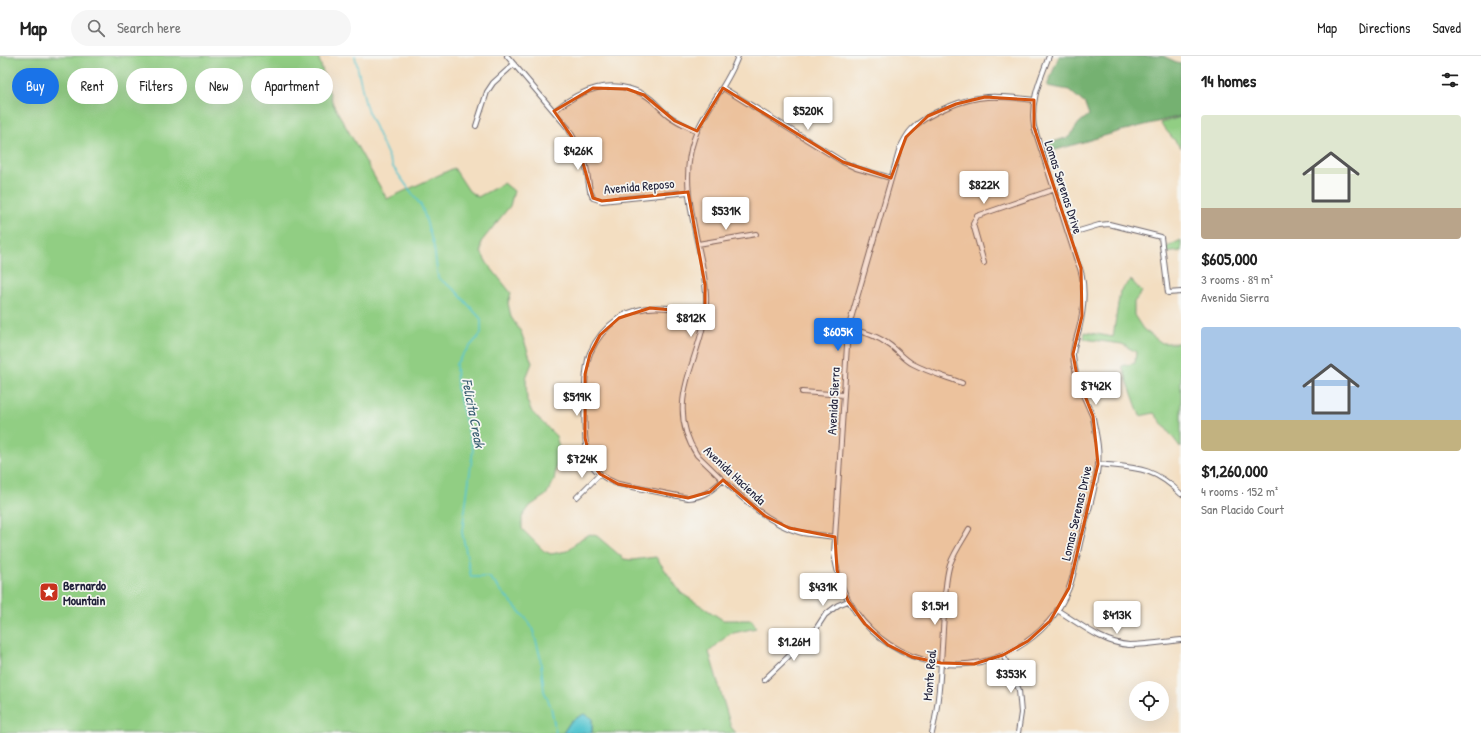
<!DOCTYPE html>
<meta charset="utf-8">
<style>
body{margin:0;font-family:"Patrick Hand",sans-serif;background:#f6f6f6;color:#222;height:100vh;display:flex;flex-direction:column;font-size:15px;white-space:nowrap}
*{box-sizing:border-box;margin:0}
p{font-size:13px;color:#767676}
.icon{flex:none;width:22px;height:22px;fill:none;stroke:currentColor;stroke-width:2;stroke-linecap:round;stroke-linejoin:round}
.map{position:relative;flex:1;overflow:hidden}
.details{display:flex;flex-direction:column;background:#fff;width:300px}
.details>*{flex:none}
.top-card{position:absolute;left:12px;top:12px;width:380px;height:36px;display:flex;gap:8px}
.controls{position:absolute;left:1129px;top:625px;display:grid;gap:8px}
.controls a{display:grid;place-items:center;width:40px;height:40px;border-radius:50%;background:#fff;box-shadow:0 4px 16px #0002;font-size:20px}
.price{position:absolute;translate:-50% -34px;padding:0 9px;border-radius:4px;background:#fff;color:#222;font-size:13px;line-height:26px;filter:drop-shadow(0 1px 2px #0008)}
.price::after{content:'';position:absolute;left:50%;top:24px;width:12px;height:9px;margin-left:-6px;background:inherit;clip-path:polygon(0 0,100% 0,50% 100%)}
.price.current{background:#1a73e8;color:#fff}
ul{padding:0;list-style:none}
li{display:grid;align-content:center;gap:8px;height:212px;padding:0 20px}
li span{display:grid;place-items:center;height:124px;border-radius:4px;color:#555}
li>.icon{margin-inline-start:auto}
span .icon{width:72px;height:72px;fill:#fffc;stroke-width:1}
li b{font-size:17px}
h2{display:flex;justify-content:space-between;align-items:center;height:48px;padding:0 20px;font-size:17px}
.chip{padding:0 14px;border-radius:18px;background:#fff;box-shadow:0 4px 16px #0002;font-size:14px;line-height:36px}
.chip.current{background:#1a73e8;color:#fff}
header{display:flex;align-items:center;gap:24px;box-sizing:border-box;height:56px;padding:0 20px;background:#fff;border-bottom:1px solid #e0e0e0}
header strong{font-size:19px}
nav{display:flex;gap:22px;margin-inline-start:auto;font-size:14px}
.search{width:280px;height:36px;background:#f6f6f6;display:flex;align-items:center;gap:10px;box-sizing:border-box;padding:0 14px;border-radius:22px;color:#767676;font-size:15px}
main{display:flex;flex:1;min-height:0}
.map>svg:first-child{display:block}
.green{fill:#91ce83;stroke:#5a785f}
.forest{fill:#74b171;stroke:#4b6a56}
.water{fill:#59c6d0;stroke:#3e7486}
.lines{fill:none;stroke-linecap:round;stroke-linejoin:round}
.stream{stroke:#59c6d0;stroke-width:1.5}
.minor-casing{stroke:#6b646a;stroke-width:6}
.minor{stroke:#fff;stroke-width:4}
.marked{fill:#d45411;fill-opacity:0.2;stroke:#d45411;stroke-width:3;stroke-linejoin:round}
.labels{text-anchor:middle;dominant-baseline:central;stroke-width:3.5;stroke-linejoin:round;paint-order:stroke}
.street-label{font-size:13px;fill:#22223b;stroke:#f6f6f2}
.poi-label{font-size:13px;font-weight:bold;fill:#22223b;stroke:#f6f6f2;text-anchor:start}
.water-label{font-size:14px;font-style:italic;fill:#355b6f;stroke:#f6f6f2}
</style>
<header>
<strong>Map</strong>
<div class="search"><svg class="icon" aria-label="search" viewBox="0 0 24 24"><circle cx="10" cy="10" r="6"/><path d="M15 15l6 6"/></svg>Search here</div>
<nav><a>Map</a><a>Directions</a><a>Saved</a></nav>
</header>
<main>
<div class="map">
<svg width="1181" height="677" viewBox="0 0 1181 677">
<rect width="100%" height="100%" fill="#f6f6f2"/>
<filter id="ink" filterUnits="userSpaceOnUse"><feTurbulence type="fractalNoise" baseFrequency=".025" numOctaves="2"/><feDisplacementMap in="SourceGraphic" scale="8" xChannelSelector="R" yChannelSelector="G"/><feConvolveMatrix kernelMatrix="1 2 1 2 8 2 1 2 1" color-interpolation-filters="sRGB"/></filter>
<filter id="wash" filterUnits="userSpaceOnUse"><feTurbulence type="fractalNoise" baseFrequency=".012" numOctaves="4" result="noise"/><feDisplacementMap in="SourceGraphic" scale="16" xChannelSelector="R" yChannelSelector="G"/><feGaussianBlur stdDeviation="0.9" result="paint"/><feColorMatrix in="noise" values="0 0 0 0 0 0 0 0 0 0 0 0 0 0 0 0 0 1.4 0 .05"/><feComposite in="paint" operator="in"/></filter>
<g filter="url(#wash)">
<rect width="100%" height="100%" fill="#f3dec1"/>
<path class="green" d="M0 0H318L333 48 387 143 454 112 469 135 478 141 504 127 514 135 510 150 481 186V196L487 207 511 237 508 247 511 261 521 276 532 307 526 322 527 345 532 356 556 380 559 391 554 425 546 439 530 450 522 461V473L544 495 551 498 567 495 582 482 590 478 597 480 624 503 632 504 656 501 681 537 723 564H752L756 572 729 578 709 596 731 671 736 677H592V662L571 665 563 677H0Z
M1181 61V92L1160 67Z
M1181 184V195L1165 197V192Z
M1131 224 1142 236 1134 246V259L1143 273 1162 287H1181V392L1154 357 1140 360 1122 310 1135 307 1136 296 1122 288 1084 283 1085 276 1113 281 1120 235Z"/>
<path class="forest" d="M1059 0H1163L1181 8V60L1121 75 1049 96 1046 88 1069 81 1079 67 1089 59 1085 48 1069 34 1047 30Z"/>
<path class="water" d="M584 658 592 662V677H563L571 665Z"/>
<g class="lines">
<path class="stream" d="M355 0 366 51 393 111 422 151 434 191 438 222 455 234 481 263V278L463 298 456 308 457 332 473 394 462 476 471 521H489L528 565 532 572 537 588 540 600 544 635 551 651 556 677"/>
</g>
</g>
<g filter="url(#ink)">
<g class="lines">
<g class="minor-casing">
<path id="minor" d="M507 0 568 72 578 90 586 110 590 135 593 142 602 145 688 136
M738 0C728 30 704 53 694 83 680 123 694 168 702 208 704 221 707 234 706 247 704 303 661 344 697 399 726 426 760 465 799 476 810 479 824 479 835 481
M723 32 843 106 856 112 891 122
M1034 44C1018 42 1003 40 987 41 965 42 927 57 912 73 906 79 904 85 900 92L848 273 834 498C837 514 840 530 849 545 881 604 957 626 1015 593 1039 579 1059 558 1069 532 1075 516 1077 499 1081 483 1087 459 1096 433 1098 409 1100 393 1096 378 1093 362 1092 358 1090 355 1088 350 1081 335 1074 316 1073 299 1073 291 1077 281 1079 273 1084 253 1087 225 1077 205L1034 71C1030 45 1040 24 1049 0
M554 55C581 33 611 21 645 39 654 44 660 53 668 59 677 66 687 70 697 75
M476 70 487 36 493 27 514 8
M1069 178 1099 169 1109 168 1161 181 1168 237 1181 236
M698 188 756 178
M984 207 973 168 977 160 1055 133
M705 257C677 253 645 245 619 262 606 271 596 283 590 297 583 314 582 389 590 406 596 417 607 424 618 428L688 442C704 441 712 434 723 424
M848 273C865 276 878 280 891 290 899 296 904 303 913 308 928 316 946 321 962 327
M802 336 844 339
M1098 408C1135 412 1153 410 1181 438
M577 441 600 418
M1057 554C1079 567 1102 587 1129 589 1146 589 1164 586 1181 584
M1003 599 1019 634 1021 657 1018 677
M764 624 814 576 825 559 838 549 848 545
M932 677C941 640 941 597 944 559 945 542 945 524 950 508 955 495 963 484 969 473"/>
</g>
<use href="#minor" class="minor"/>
</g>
</g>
<path class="marked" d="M593 32 627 33 644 39 675 65 697 75 723 32 843 106 891 122 906 81 928 60 956 48 985 41 1034 44V71L1081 212 1082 260 1073 298 1077 320 1093 360 1098 408 1069 532 1050 565 1028 585 1003 599 974 608 941 607 912 601 888 589 865 568 848 545 837 514 835 481 789 472 765 460 723 424 710 436 688 442 618 428 600 418 591 406 585 382V318L590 298 600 279 619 262 650 252 705 257V229L688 136 602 145 593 142 578 90 554 55Z"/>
<defs>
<g id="sight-square" transform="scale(1)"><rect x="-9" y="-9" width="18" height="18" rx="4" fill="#c8321e" stroke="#f6f6f2"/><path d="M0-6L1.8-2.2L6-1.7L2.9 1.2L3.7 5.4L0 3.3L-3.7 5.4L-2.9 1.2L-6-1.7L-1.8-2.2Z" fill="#fff"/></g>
</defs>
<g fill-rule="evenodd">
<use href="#sight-square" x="49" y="536"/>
</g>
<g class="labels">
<g class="street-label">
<text transform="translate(639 130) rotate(-5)">Avenida Reposo</text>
<text transform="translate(1064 131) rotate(72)">Lomas Serenas Drive</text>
<text transform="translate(833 345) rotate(-87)">Avenida Sierra</text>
<text transform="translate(735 419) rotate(43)">Avenida Hacienda</text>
<text transform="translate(1076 457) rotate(-77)">Lomas Serenas Drive</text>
<text transform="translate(929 619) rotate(-85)">Monte Real</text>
</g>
<g class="poi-label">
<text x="63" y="529">Bernardo<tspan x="63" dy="15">Mountain</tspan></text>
</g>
<g class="water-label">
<text transform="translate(474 357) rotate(79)">Felicita Creak</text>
</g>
</g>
</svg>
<div class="controls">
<a><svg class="icon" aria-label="locate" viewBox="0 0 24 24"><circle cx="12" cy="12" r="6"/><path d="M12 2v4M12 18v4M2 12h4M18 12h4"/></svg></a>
</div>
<b class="price" style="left:808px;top:75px">$520K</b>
<b class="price" style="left:578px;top:115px">$426K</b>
<b class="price" style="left:984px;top:149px">$822K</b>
<b class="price" style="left:726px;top:175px">$531K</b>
<b class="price" style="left:691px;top:282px">$812K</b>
<b class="price current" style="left:838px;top:296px">$605K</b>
<b class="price" style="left:1096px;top:350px">$742K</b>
<b class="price" style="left:577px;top:361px">$519K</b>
<b class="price" style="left:582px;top:423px">$724K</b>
<b class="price" style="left:823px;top:551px">$431K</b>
<b class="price" style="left:935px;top:570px">$1.5M</b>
<b class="price" style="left:1117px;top:579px">$413K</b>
<b class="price" style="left:794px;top:606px">$1.26M</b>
<b class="price" style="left:1011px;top:638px">$353K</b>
<div class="top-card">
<a class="chip current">Buy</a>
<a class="chip">Rent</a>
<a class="chip">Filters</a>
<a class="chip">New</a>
<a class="chip">Apartment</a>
</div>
</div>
<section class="details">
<h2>14 homes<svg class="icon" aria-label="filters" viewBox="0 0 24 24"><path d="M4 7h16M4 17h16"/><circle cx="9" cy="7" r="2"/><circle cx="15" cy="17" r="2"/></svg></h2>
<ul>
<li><span style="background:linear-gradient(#dfe7d0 75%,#b9a48a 0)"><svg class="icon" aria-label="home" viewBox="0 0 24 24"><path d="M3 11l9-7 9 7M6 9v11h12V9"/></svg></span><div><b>$605,000</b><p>3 rooms · 89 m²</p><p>Avenida Sierra</p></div></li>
<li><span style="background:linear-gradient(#a9c7e8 75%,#c2b280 0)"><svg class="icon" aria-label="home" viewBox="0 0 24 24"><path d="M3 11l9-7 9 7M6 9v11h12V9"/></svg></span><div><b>$1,260,000</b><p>4 rooms · 152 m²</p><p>San Placido Court</p></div></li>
</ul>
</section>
</main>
